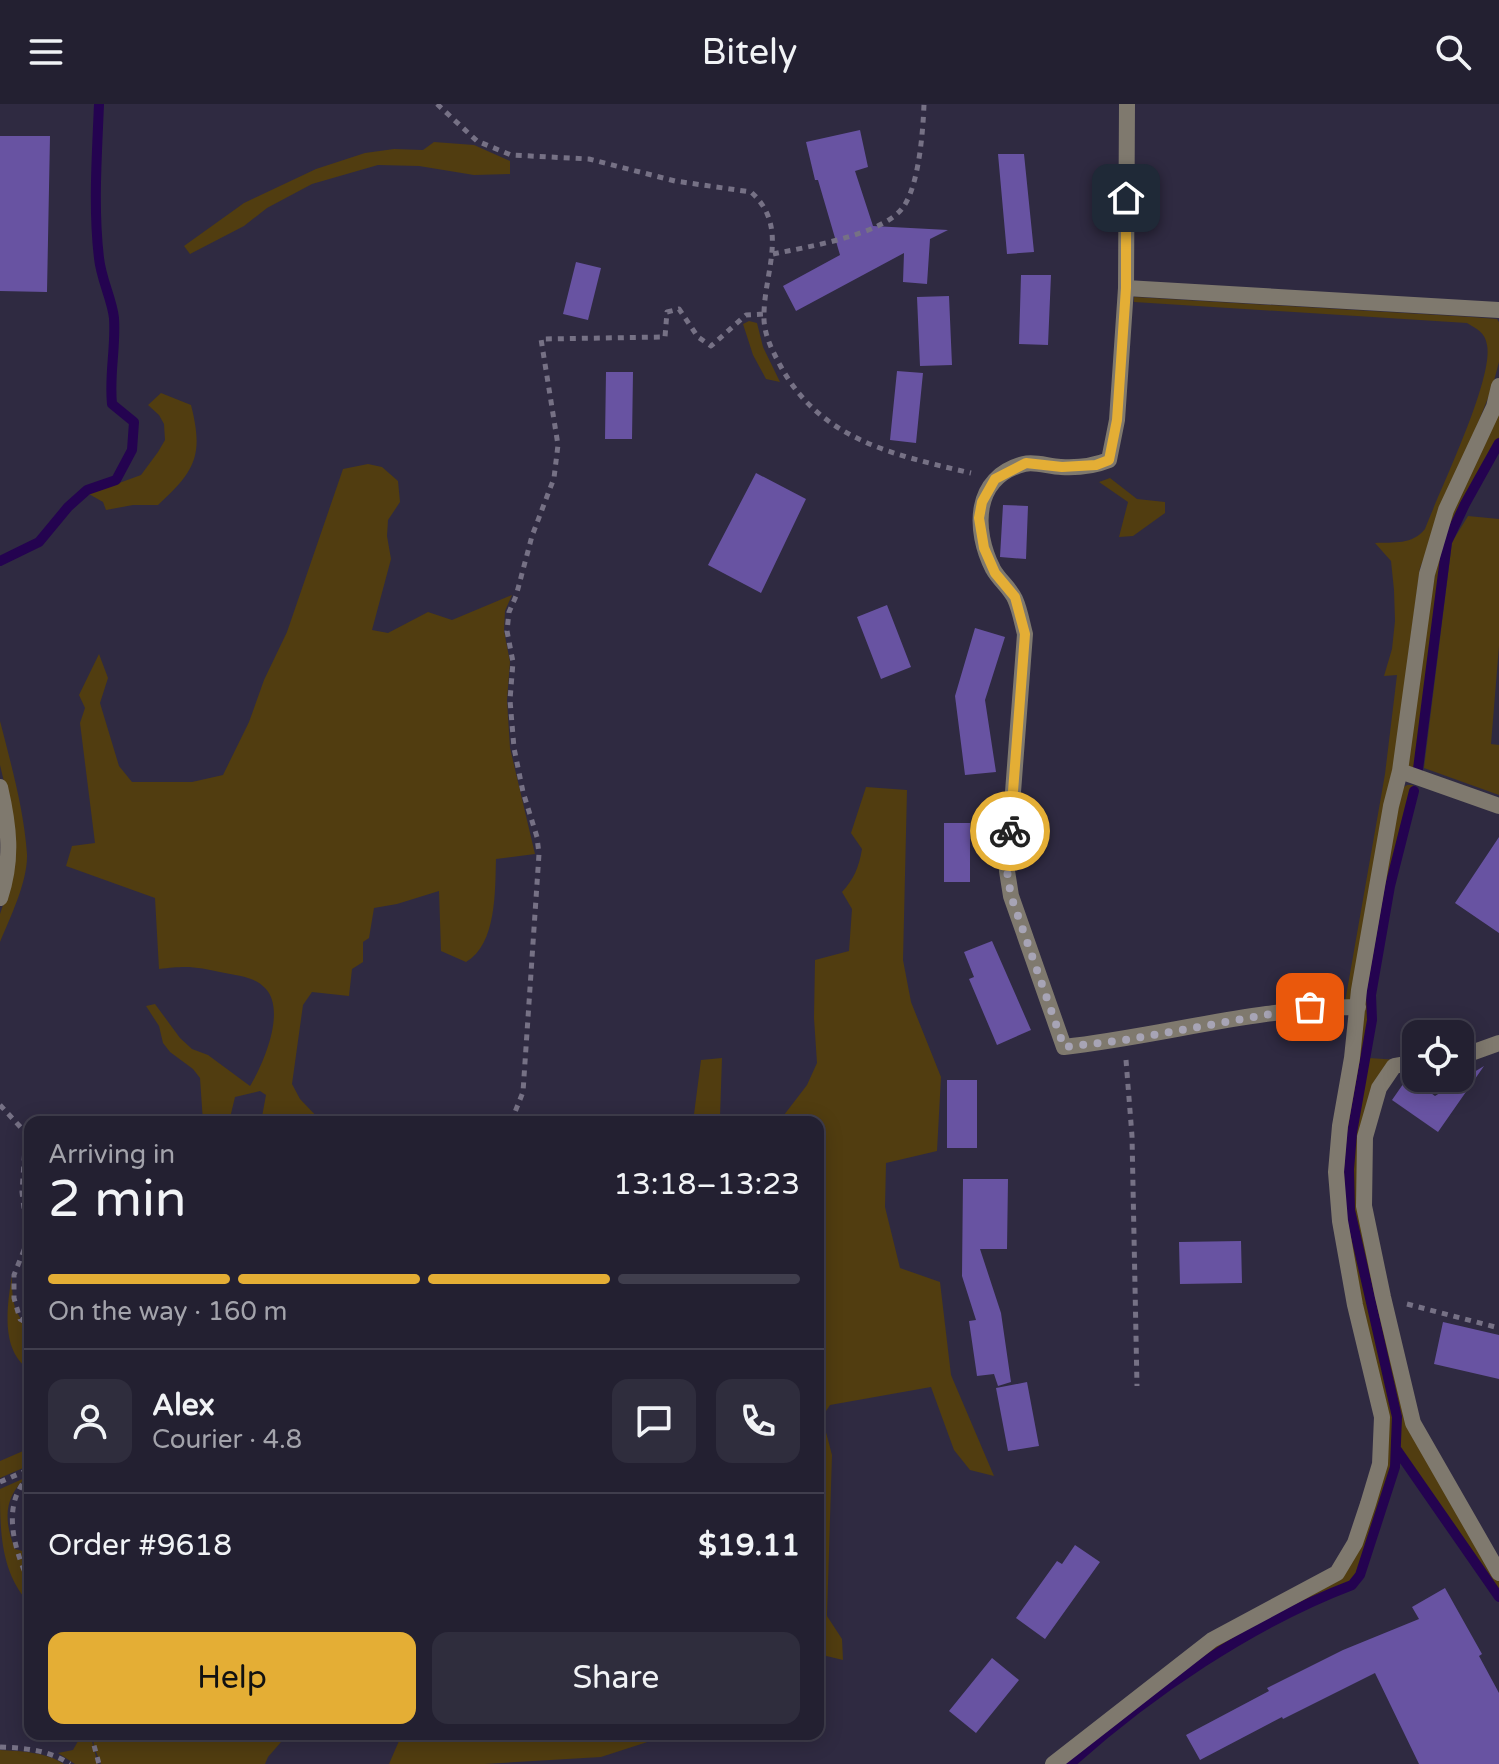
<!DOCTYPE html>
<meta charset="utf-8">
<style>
:root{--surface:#232031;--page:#2f2d3d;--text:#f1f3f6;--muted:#a3a3ab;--line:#403e4d;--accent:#e4ae35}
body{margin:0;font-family:"Varela Round",sans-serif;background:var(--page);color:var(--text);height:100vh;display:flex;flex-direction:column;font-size:30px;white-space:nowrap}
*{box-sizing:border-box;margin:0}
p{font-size:26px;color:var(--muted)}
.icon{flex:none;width:44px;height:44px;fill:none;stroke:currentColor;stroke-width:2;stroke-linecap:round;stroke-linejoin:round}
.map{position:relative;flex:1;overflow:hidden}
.panel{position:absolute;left:24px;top:1012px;width:800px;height:624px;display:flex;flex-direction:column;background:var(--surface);border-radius:16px;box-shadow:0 4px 20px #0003,0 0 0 2px var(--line)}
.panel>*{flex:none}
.controls{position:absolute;left:1402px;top:916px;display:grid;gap:16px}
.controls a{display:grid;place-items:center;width:72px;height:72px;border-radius:16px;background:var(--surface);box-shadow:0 4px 20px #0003,0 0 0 2px var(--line);font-size:40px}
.pin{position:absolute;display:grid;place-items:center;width:68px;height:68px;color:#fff;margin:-34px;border-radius:16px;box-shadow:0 4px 12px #0006}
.courier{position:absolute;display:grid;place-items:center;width:80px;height:80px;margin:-40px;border:6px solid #e4ae35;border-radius:50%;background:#fff;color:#222;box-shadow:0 2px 10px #0007}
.overview em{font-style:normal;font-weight:600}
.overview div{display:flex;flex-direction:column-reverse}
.overview{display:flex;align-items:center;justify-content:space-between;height:136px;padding:0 24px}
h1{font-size:52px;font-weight:600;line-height:60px}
.bar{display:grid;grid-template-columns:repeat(4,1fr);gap:12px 8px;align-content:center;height:96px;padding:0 24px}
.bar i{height:10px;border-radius:6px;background:var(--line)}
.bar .active{background:var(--accent)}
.bar p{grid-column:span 4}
.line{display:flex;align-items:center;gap:20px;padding:0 24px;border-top:2px solid var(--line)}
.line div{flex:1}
.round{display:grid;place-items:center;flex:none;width:84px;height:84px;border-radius:16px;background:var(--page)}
.button{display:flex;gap:16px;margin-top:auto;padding:16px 24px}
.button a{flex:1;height:92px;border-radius:16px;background:var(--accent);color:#111;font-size:32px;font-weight:600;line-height:92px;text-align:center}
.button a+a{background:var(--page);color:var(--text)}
header{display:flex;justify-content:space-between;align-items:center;height:104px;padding:0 24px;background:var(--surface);font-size:36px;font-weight:600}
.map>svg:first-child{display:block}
.green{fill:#513d10}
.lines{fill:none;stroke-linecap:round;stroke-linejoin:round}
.stream{stroke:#240350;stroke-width:10}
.building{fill:#6853a2}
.path{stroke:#767185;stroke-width:5;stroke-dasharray:6 6;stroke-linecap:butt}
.street{stroke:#7f796e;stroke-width:16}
.done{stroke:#a7a4b5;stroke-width:8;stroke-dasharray:0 14.4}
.route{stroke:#e4ae35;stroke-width:10}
</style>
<header><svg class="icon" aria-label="menu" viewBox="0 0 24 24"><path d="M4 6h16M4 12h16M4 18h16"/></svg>Bitely<svg class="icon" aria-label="search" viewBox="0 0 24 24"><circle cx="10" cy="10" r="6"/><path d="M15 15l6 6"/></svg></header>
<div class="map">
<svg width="1499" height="1660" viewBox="0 0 1499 1660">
<rect width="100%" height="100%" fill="#2f2a41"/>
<!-- green -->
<path class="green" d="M434 38 474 41 510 57V70L474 71 419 62 378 61 312 80 267 104 244 122 190 150 184 142 244 99 316 65 365 49 394 45 423 46Z
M1134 193 1471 213 1497 215 1499 218V258L1492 284 1420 464 1393 667 1352 898H1345L1385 670 1397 571 1384 572 1392 545 1395 517 1394 486 1391 457 1375 439C1394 438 1412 441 1425 425 1439 388 1494 275 1487 241 1485 228 1477 225 1467 219L1134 198Z
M749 217 757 219 763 243 780 278 766 275 753 251 743 220Z
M161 289 191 301C204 352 195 367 158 401H133L106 406 103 398 89 390 141 371 158 348 165 336 164 320 159 311 148 301Z
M1499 305V333L1494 347 1463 399 1445 438 1415 669 1406 665 1419 565 1441 436Z
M368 360 382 363 398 377 400 398 388 416 387 432 391 455 372 526 388 529 428 508 452 516 512 491 505 507 504 527 510 558 507 596 510 644 535 750 496 755C495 786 497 840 466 858L441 847 439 787 397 800 374 804 369 834 363 838V858L352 865 349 892 312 888 303 901 292 980 300 995 322 1018H261L266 991 260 987 235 993 229 1018H203L200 974 193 965 170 948 163 939 159 922 146 902 155 900 180 934 192 945 208 951 250 982C263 961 287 906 265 884 255 873 239 872 225 869 197 863 189 861 159 865L155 794 66 762 72 742 95 739 80 619 85 604 79 591 99 550 108 574 100 599 119 662 132 678H192L223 671 249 618 264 576 287 528 343 365Z
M1110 374 1137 395 1165 398V409L1133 432 1119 433 1128 398 1099 378Z
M1468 412 1499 415V542L1491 640 1499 641V691L1424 664 1452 438Z
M0 617C11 660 24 706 27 750 28 777 10 814 0 838V810L10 780 14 720 0 661Z
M1407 681H1413L1388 781 1369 891 1370 916 1349 1029 1347 1065 1348 1106 1394 1314V1362L1358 1470 1351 1480 1329 1488 1240 1532 1158 1589 1068 1660H1060L1215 1541 1340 1473 1385 1361 1345 1116 1342 1068 1346 1022 1364 903 1401 685Z
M866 683 907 686 903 856 911 898 941 973 937 1047 886 1059 885 1103 900 1164 940 1178 951 1271 994 1372 970 1366 954 1346 931 1283 830 1301 822 1313 832 1351 827 1512 842 1535 843 1556 818 1550V1018H693L701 956 722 954 720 1013 784 1011 807 981 817 959 814 914 815 856 849 847 852 805 842 788C854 775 859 763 862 745L851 729Z
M1369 954 1413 957 1393 961 1364 1033 1381 1193 1412 1320 1499 1471V1492L1399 1347V1311L1353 1106V1032Z
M12 1171C12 1192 12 1211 30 1223V1266C0 1247 7 1203 12 1171Z
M30 1344V1361L0 1374V1357Z
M27 1373C3 1393 4 1418 15 1445L30 1449V1478L22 1462 30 1482V1500C0 1469 0 1425 0 1385Z
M82 1630H90L98 1660H75L58 1649 73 1646Z
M93 1630H177L192 1635 197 1630H288L268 1653 265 1660H101L94 1643Z
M402 1630H672L601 1653 485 1660H389Z
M0 1646C21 1647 46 1648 64 1660H0Z"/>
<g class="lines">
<!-- stream -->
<path class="stream" d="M0 457 39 438 68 403 87 386 116 376 132 346 134 318 112 300C109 269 116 245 114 214 112 195 101 175 99 154 93 103 97 51 99 0
M1418 665 1447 438 1465 400 1499 339
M1397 1346 1499 1493
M1070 1660C1149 1589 1252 1519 1352 1481L1360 1471 1395 1363 1397 1313 1350 1106 1349 1065 1352 1029 1372 916 1371 891 1390 782 1414 687"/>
</g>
<!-- building -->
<path class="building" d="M860 26 868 63 855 67 873 122 948 126 930 135 927 180 903 178 904 149 796 207 783 182 840 151 818 76H815L806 38Z
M0 32H50L47 188 0 187Z
M998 50H1024L1034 148 1007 150Z
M576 158 601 164 588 216 563 210Z
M1021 171H1051L1048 241 1019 240Z
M949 192 952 261 920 262 917 193Z
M897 267 923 269 916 339 890 336Z
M606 268H633L632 335H605Z
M756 369 806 395 761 489 708 461Z
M1003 401 1028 402 1026 455 1000 453Z
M887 501 911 563 881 575 857 513Z
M975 524 1005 533 985 596 996 668 965 671 955 592Z
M944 719H970V778H944Z
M1499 733V829L1455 799Z
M992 837 1031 926 997 941 969 875 974 873 964 848Z
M1484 962 1438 1028 1392 996 1408 973 1435 992Z
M947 976H977V1044H947Z
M963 1075H1008L1007 1145H980L1001 1209 1011 1278 998 1282 994 1270 977 1272 969 1217 976 1216 962 1172Z
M1241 1137 1242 1179 1180 1180 1179 1138Z
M1443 1218 1499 1231V1275L1434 1260Z
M1027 1278 1039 1342 1008 1347 996 1284Z
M1075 1441 1100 1458 1045 1535 1016 1514 1057 1457 1062 1460Z
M1445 1484 1482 1550 1479 1552 1499 1589V1660H1419L1375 1569 1283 1615 1282 1613 1200 1656 1186 1631 1269 1587 1267 1584 1343 1546 1419 1515 1412 1503Z
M992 1554 1019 1576 976 1629 949 1607Z"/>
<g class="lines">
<!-- path -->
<path class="path" d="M437 0 477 37 511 51 589 55 675 77 751 88C789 122 765 166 764 209 763 229 771 244 780 261 820 336 894 351 971 369
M773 150C806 143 885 131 904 102 919 79 923 28 924 0
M1126 956 1132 1032 1137 1282
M0 1001 26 1029 22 1088 28 1136 14 1171V1194L20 1215 30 1221
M511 1018 523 988 539 750 537 733 523 688 514 644 510 596 513 558 507 527 509 508 516 492 532 432 554 374 558 341 541 235 665 233 667 208 679 205 698 233 711 242 746 211 764 210
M1407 1200 1499 1224
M30 1371C0 1400 14 1445 30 1480
M0 1378 30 1365
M91 1630 99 1660
M0 1643C25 1644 49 1646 70 1660"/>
<!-- street -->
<path class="street" d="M1127 0 1126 184 1117 316 1109 356C1094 362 1078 364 1061 363 1050 363 1035 357 1024 360 973 373 973 426 993 465 999 476 1010 484 1015 495 1020 506 1022 519 1025 530L1007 767 1011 792 1064 943C1162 932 1259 903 1358 903
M1126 184 1499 206
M1400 667 1499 702
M0 683C9 722 13 755 0 794
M1460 953 1499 939
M1416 958 1394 962 1379 984 1365 1033 1364 1102 1383 1193 1413 1319 1499 1469
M1053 1660 1212 1536 1337 1469 1355 1439 1368 1400 1380 1360 1382 1313 1355 1201 1340 1117 1336 1068 1340 1022 1352 954 1359 886 1391 702 1400 667 1427 470 1446 406 1494 303 1499 282"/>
</g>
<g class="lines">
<!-- done -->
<path class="done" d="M1010 727 1007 767 1011 792 1064 943 1125 936 1310 903"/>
<!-- route -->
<path class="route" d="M1010 727 1025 530 1015 493 995 469 984 444 979 414 982 398 995 375 1026 359 1062 363 1096 361 1109 356 1117 316 1126 184V94"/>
</g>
</svg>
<div class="controls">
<a><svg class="icon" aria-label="locate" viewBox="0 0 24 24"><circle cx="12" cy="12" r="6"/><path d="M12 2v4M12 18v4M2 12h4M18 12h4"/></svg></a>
</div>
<div class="pin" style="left:1310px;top:903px;background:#ea580c"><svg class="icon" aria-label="bag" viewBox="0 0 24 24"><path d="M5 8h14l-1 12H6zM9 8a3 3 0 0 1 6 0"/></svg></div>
<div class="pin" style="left:1126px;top:94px;background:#1f2937"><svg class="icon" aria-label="home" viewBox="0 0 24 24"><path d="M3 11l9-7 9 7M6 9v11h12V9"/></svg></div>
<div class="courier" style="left:1010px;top:727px"><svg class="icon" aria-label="bike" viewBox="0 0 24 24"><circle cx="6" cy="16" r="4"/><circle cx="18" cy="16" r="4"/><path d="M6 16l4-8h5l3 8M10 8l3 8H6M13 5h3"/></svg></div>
<section class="panel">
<div class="overview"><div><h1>2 min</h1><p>Arriving in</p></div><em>13:18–13:23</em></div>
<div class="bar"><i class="active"></i><i class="active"></i><i class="active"></i><i></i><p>On the way · 160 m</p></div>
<div class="line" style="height:144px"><a class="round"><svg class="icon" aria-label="person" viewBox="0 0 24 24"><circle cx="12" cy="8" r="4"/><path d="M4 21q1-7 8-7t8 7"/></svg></a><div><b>Alex</b><p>Courier · 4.8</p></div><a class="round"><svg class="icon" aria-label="chat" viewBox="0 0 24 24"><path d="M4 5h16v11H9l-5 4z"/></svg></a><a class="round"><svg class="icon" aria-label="phone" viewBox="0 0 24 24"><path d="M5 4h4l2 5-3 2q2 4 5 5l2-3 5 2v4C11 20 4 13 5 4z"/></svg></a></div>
<div class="line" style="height:104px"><div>Order #9618</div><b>$19.11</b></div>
<div class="button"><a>Help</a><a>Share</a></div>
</section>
</div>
